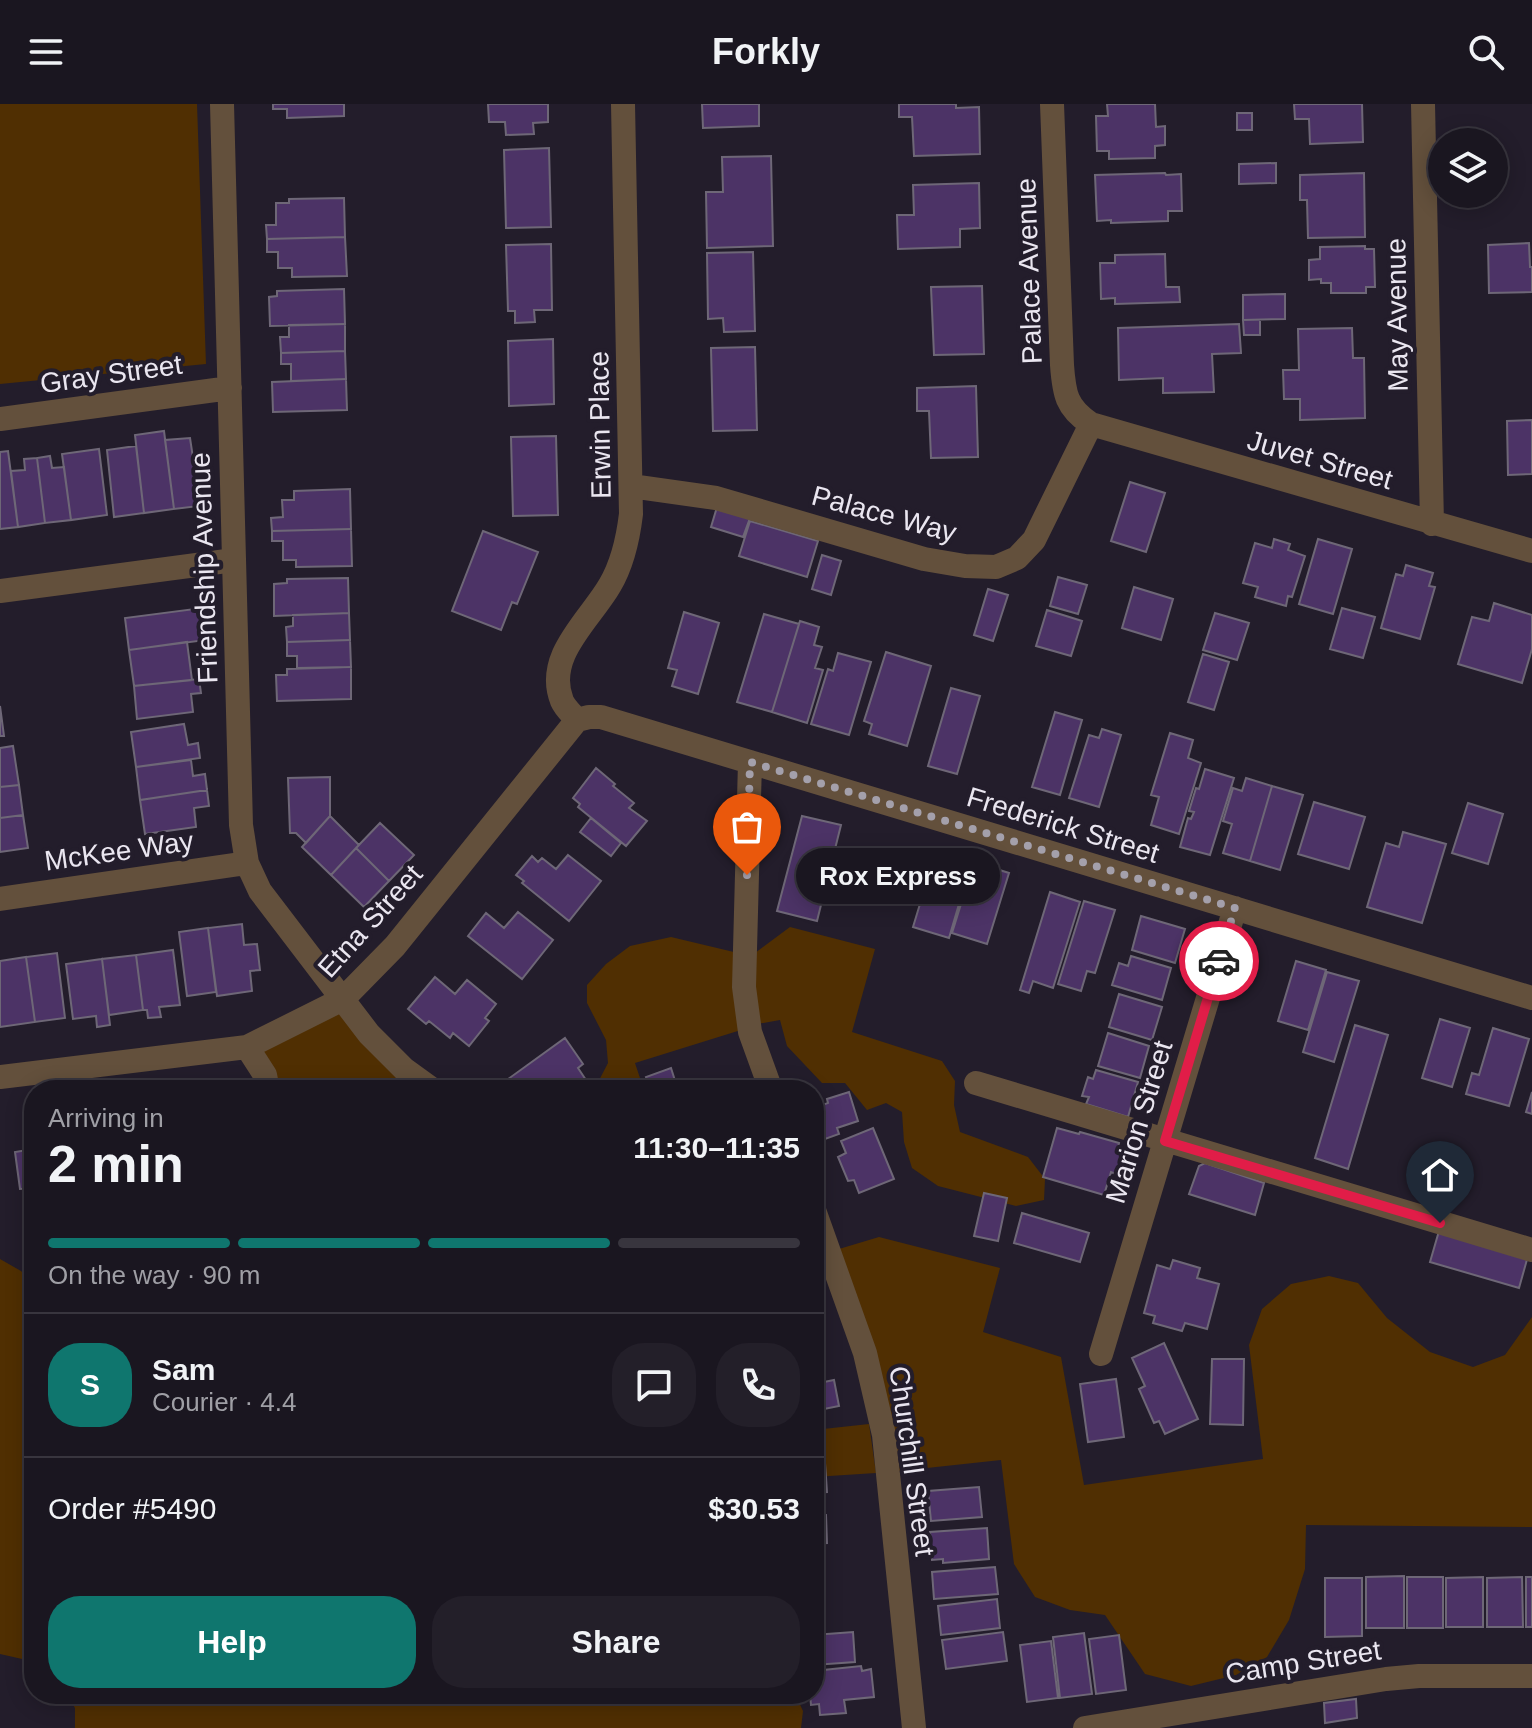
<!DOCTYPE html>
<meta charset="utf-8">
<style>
:root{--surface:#1a1620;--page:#231f29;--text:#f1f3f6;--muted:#9f9fa5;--line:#38353e;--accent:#0f766e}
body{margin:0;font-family:Arial,sans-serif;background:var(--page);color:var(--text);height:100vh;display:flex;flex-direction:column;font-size:30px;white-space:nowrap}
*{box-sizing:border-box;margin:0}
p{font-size:26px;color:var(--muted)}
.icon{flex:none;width:44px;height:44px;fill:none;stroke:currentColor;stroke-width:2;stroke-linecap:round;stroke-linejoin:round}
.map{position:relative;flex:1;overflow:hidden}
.details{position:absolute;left:24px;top:976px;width:800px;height:624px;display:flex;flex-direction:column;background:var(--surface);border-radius:32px;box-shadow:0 4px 20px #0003,0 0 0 2px var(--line)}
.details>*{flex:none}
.fabs{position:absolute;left:1428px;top:24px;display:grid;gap:16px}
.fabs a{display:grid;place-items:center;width:80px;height:80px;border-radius:50%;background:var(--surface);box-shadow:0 4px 20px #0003,0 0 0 2px var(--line);font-size:40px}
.pin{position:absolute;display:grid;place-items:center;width:68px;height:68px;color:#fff;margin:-82px -34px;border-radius:50% 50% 50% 0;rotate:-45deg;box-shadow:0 0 8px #0007}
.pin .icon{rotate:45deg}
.courier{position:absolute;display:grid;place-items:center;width:80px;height:80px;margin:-40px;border:6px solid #e11d48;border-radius:50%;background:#fff;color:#222;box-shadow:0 2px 10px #0007}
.bubble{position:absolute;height:56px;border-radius:28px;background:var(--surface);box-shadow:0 4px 20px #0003,0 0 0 2px var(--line);font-size:26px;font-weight:800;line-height:56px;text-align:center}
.headline em{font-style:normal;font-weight:800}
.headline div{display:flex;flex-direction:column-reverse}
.headline{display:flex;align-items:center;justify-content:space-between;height:136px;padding:0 24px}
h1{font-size:52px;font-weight:800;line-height:60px}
.bar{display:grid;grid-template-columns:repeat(4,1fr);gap:12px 8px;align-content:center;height:96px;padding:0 24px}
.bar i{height:10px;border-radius:6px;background:var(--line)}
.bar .on{background:var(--accent)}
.bar p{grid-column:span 4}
.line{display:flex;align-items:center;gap:20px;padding:0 24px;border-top:2px solid var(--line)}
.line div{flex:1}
.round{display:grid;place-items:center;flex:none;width:84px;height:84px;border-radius:32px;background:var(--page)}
.primary-button{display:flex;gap:16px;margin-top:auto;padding:16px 24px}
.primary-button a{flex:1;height:92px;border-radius:32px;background:var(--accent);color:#fff;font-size:32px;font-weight:800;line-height:92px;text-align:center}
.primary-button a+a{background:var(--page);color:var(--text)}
header{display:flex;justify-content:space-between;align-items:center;height:104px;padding:0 24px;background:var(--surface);font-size:36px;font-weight:800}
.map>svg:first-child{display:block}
.green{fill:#502f02}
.building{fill:#4c3366;stroke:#6e6777;stroke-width:2}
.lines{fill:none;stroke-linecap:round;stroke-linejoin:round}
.minor{stroke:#63503c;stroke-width:24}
.done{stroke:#a4a0ab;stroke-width:8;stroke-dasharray:0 14.4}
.route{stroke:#e11d48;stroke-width:10}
.labels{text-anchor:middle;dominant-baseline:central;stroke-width:8;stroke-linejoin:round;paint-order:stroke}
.street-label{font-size:28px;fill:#eae6f0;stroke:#231d2b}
</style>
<header><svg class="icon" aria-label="menu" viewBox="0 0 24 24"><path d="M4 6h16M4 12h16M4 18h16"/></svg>Forkly<svg class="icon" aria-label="search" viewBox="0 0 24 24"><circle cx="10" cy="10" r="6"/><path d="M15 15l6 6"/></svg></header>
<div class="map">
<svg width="1532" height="1624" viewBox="0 0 1532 1624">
<rect width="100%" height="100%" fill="#231d2b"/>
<!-- green -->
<path class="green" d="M0 0H197L206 260 0 280Z
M790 823 875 845 852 928 942 957 955 977 954 1001 960 1028 1028 1053 1045 1075 1044 1096 1016 1102 938 1082 912 1064 904 1038 902 1008 886 999 867 1006 845 979H822L787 942 780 916 752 921 751 852Z
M671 833 738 849 741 926 635 959 644 986H594L608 959 606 936 587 899V881L606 860 630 842Z
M343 895 433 986H268L247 943Z
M879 1133 1000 1164 983 1228 1061 1253 1084 1381 1263 1355 1249 1241 1262 1205 1291 1180 1329 1172 1358 1179 1387 1214 1430 1248 1473 1263 1505 1251 1532 1213V1423L1306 1421 1305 1465 1289 1516 1267 1553 1236 1571 1191 1582 1145 1570 1105 1511 1070 1506 1035 1493 1014 1460 1001 1356 890 1368 829 1148Z
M0 1155 21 1167 34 1180V1559L31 1557 0 1550Z
M869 1320 876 1369 814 1373V1326Z
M66 1590H795L803 1607 801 1624H75V1604Z"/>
<!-- building -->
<path class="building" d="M273 0H344V12L287 14V5H273Z
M488 0H548V18L533 19 534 30 506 31 505 18H489Z
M702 0H759V22L703 24Z
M899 0H956V4L979 3 980 50 914 52 912 13H899Z
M1107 0H1155L1156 23 1165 22V41L1155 42V54L1109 55V47H1097L1096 12H1108Z
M1294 0H1362L1363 38 1310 40 1309 15H1295Z
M1237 9H1252V26H1237Z
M549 44 551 123 506 124 504 46Z
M771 52 773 142 707 144 706 88H723L722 53Z
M1276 59V79L1239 80V60Z
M1165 69 1166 71 1181 70 1182 107H1168V117L1111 119V116L1097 117 1095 71Z
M1364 69 1365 133 1308 134 1307 96H1300V71Z
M979 79 980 124 960 125V143L898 145 897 111H914L913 81Z
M344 94 345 133 267 135 266 121H276V99H289V95Z
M345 133 347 172 292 173V164H278V148H267V135Z
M1529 139 1530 163H1532V188L1489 189 1488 141Z
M551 140 552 206H534L535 218 515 219V207H508L506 141Z
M1365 142V145H1374L1375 183H1366V189H1331V179H1321V175L1309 176V156L1320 155V143Z
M753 148 755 227 724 228 723 214 708 215 707 149Z
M1165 150 1166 183H1179L1180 198 1115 200V194L1101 195 1100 159H1115V151Z
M982 182 984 250 934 251 931 183Z
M344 185 345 220 270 222 269 193 277 192V187Z
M1285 190V215L1243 216V191Z
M1243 216H1260V231H1244Z
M345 220V247L281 249 280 233H289V221Z
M1239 220 1241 249 1212 250 1214 288 1163 289V274L1119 276 1118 224Z
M1352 224 1353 254H1364L1365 314 1300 316V295H1284L1283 266H1299L1298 225Z
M553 235 554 300 509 302 508 237Z
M755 243 757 326 713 327 711 244Z
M345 247 346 275 291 277V260H281V249Z
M346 275 347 306 273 308 272 278Z
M976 282 978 353 931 354 929 307H917V284Z
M1532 316V370L1508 371 1507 317Z
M164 327 174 405 144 409 135 331Z
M556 332 558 411 513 412 511 333Z
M190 334 193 354 204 353 208 382 197 384 199 402 174 405 165 336Z
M136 342 144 409 114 413 107 346Z
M99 345 107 411 71 416 62 350Z
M8 347 18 423 0 425V348Z
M50 352 52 364 64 363 71 416 45 419 37 354Z
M37 354 45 419 18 423 11 367 25 366 24 355Z
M1130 378 1165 389 1146 448 1111 437Z
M350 385 351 425 272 427 271 414 283 413 282 396H294V387Z
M717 403 750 414 743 433 711 423Z
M750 417 818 437 807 473 739 452Z
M351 425 352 462 296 463V456H283V437H272V427Z
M483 427 538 448 517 500 512 498 501 526 452 507Z
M1274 435 1290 440 1288 446 1305 452 1292 493 1288 492 1286 502 1255 493 1258 483 1243 479 1255 439 1272 444Z
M1318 435 1352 445 1333 510 1299 500Z
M822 451 841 457 831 491 812 485Z
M1406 461 1433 469 1429 482 1435 483 1420 535 1381 524 1396 470 1403 472Z
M1058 473 1087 481 1078 510 1050 502Z
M348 474 349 509 274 512V480L287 479V475Z
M1134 483 1173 495 1161 536 1122 524Z
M988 485 1008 491 993 537 974 531Z
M1494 499 1532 511V545L1522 579 1458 560 1472 513 1489 517Z
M202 504 206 536 129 546 125 514Z
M1342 504 1375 513 1363 554 1330 545Z
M1047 506 1082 517 1071 552 1036 542Z
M684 508 719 519 698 590 672 582 677 566 668 564Z
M349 509 350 536 287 538 286 523 293 522V511Z
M1215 509 1249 519 1237 556 1203 546Z
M764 510 799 520 772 608 737 598Z
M800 517 819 523 814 541 822 543 815 564 823 566 807 619 772 608Z
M350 536 351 563 297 564V552H287V538Z
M187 538 192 576 134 582 129 546Z
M886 548 931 562 907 642 869 630 872 620 864 617Z
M838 549 871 558 849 631 811 620 828 565 833 567Z
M1203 550 1229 558 1214 606 1188 598Z
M351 563V595L277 597 276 571H287V565Z
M199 575 201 589 191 590 193 608 137 615 134 582Z
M951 584 980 592 957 670 928 662Z
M0 602 4 632H0Z
M1055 608 1082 616 1060 691 1032 683Z
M184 620 188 641 198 639 200 654 136 663 131 628Z
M1102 625 1121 631 1099 703 1069 694 1089 631 1099 634Z
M1170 629 1193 636 1188 654 1201 659 1179 730 1151 721 1159 693 1151 691Z
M13 642 19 681 0 683V644Z
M191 656 193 672 205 670 207 686 140 696 136 663Z
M596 664 615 680 613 682 634 699 629 704 647 717 626 742 578 703 580 700 573 694Z
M1205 665 1234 674 1210 751 1180 743 1188 714 1191 715 1194 708 1189 707 1196 684 1199 685Z
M330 673V712L306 739 296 729H290L288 674Z
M1246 674 1272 682 1250 757 1223 749 1232 720 1223 717 1233 684 1242 687Z
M19 681 23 711 0 714V683Z
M1272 682 1303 691 1280 766 1250 757Z
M207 686 209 702 194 704 196 723 145 730 140 696Z
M1314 698 1365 713 1349 765 1298 750Z
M1468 699 1503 710 1488 760 1452 749Z
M23 711 28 744 0 748V714Z
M330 712 359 741 331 771 302 743Z
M802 712 841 721 817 817 777 807Z
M591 714 621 739 611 752 580 728Z
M380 719 414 751 389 777 356 744Z
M1403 728 1446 740 1422 819 1367 803 1386 739 1399 743Z
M356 744 389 777 364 803 331 771Z
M568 751 601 777 569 817 522 779 524 777 516 771 532 752 538 758 542 754 556 765Z
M933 757 966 768 961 783H964L949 834 913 823Z
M974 758 1009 769 987 840 952 829Z
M1050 788 1080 798 1053 884 1033 877 1029 889 1020 886Z
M1084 797 1115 806 1095 869 1087 867 1081 887 1058 880Z
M518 808 553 836 522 875 468 832 486 809 504 824Z
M1141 812 1185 825 1175 859 1132 846Z
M242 820 244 841 257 840 260 866 250 867 252 887 217 892 208 824Z
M208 824 216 888 187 892 179 828Z
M173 846 180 901 159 903 161 913 148 914 147 906H143L136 851Z
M57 849 65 914 35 918 26 853Z
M136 851 143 906 109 911 102 855Z
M1131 852 1171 864 1162 896 1112 881 1119 859 1128 862Z
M26 853 35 918 0 923V857Z
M102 855 110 921 97 923 96 912 73 915 66 860Z
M1296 857 1326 866 1308 926 1278 917Z
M1327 868 1359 877 1334 958 1303 948Z
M435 873 455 890 467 876 496 900 485 914 489 917 469 942 453 929 450 934 429 917 426 920 408 905Z
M1119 890 1162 903 1152 936 1109 923Z
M1440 915 1470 924 1452 983 1422 974Z
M1355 921 1388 931 1348 1065 1315 1054Z
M1493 924 1529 935 1509 1002 1466 990 1472 969 1479 971Z
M1108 929 1149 942 1140 974 1098 962Z
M565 934 583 960 578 964 588 979 579 986H509L504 978Z
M671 964 678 986H651L646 973Z
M1096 966 1138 978 1128 1013 1086 1000 1089 993 1082 992 1088 973 1093 975Z
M732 977 735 986H707Z
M849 988 858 1017 837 1024 839 1030 825 1035 815 1004 828 999 827 995Z
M1532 988V1010L1526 1008Z
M873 1024 894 1075 859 1089 854 1076 848 1077 838 1053 846 1049 841 1037Z
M1057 1024 1079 1030 1080 1028 1119 1039 1118 1044 1124 1046 1116 1070 1111 1068 1104 1091 1043 1073Z
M34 1045V1084L20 1085 15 1048Z
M1205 1059 1264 1079 1255 1111 1189 1090 1199 1062Z
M984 1089 1007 1094 998 1137 974 1132Z
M1022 1109 1089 1129 1080 1158 1014 1139Z
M1439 1127 1528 1152 1519 1184 1430 1158Z
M1173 1156 1200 1164 1197 1174 1219 1180 1207 1225 1185 1219 1182 1227 1153 1219 1155 1212 1144 1209 1157 1161 1170 1165Z
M1164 1239 1198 1315 1165 1330 1159 1317 1154 1319 1139 1285 1145 1282 1132 1254Z
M1212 1255H1244L1243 1321 1210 1320Z
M1116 1275 1124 1333 1088 1338 1080 1280Z
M834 1276 839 1302 814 1307V1280Z
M825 1359 827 1388 814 1389V1360Z
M979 1383 982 1413 931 1417 928 1387Z
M826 1411 827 1439 814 1440V1412Z
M987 1424 989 1455 943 1459V1455L932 1456 930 1428Z
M995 1463 998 1490 934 1495 932 1468Z
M1404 1472V1524H1366V1473Z
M1407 1473H1443V1524H1407Z
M1483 1473V1523H1446V1474Z
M1522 1473 1523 1523H1487V1474Z
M1526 1473H1532V1523H1526Z
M1325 1474H1362V1532L1325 1533Z
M997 1495 1000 1524 941 1531 938 1502Z
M853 1528 855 1558 814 1561V1531Z
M1003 1528 1007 1557 946 1565 942 1536Z
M1084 1529 1092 1590 1060 1594 1053 1533Z
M1119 1531 1126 1586 1096 1590 1089 1535Z
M1051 1537 1058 1594 1027 1598 1020 1541Z
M861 1562 862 1567 871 1565 874 1593 844 1596 846 1609 820 1611 819 1600 811 1601 810 1590H814V1567Z
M1356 1595 1357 1614 1325 1619 1324 1599Z"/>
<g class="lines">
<!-- minor -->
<path class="minor" d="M222 0 241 721 247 759 260 787 369 930 404 965 433 986
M1052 0 1062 261C1064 289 1066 304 1091 320L1532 447
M1423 0 1432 420
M0 315 230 284
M631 382 716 394 924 455 965 462 996 463 1017 454 1034 436 1091 320
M0 487 234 456
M577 616 589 613H601L1532 894
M577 616C572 610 565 604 562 597 544 552 590 516 610 481 623 459 628 435 631 410L623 0
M750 658 744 883 750 928 771 986
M0 795 247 759
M247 943 265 971 268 986
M0 973 247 943 343 895 395 842 577 616
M976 979 1532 1146
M814 1106 865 1249 884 1331 914 1624
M1101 1250 1235 804
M1085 1624 1386 1575 1419 1572H1532"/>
</g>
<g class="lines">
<!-- done -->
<path class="done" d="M747 771 750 658 1235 804 1219 857"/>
<!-- route -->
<path class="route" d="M1219 857 1165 1037 1440 1119"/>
</g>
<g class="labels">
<!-- street labels -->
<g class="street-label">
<text transform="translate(1029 167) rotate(-92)">Palace Avenue</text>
<text transform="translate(1397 211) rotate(-91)">May Avenue</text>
<text transform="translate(111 270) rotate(-8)">Gray Street</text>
<text transform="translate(600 321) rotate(-91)">Erwin Place</text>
<text transform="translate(1320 356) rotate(16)">Juvet Street</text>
<text transform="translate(884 410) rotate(15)">Palace Way</text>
<text transform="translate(204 464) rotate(-92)">Friendship Avenue</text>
<text transform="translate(1063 721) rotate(17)">Frederick Street</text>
<text transform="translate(119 747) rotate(-8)">McKee Way</text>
<text transform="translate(370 817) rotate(-48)">Etna Street</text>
<text transform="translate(1139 1018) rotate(-73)">Marion Street</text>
<text transform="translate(912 1357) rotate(82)">Churchill Street</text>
<text transform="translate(1303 1558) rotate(-9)">Camp Street</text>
</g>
</g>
</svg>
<div class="fabs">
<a><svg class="icon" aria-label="layers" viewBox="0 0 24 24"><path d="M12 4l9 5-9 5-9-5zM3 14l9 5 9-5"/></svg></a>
</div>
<div class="pin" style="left:747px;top:771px;background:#ea580c"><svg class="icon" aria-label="bag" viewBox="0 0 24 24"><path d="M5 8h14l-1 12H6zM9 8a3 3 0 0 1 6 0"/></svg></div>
<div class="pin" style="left:1440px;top:1119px;background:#1f2937"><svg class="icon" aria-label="home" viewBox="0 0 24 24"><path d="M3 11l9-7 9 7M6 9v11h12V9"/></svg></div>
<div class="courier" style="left:1219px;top:857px"><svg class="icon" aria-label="car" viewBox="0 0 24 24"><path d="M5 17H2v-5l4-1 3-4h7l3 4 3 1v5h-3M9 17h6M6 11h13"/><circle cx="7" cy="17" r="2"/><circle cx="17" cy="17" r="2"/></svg></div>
<div class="bubble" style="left:796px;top:744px;width:204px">Rox Express</div>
<section class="details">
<div class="headline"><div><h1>2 min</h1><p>Arriving in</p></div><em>11:30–11:35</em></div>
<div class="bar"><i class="on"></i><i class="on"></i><i class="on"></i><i></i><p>On the way · 90 m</p></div>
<div class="line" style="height:144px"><b class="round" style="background:var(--accent);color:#fff">S</b><div><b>Sam</b><p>Courier · 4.4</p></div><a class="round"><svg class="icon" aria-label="chat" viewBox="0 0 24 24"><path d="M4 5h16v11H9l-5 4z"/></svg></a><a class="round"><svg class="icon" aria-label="phone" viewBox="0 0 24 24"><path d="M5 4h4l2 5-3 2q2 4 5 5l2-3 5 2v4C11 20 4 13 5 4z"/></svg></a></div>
<div class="line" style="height:104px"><div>Order #5490</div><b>$30.53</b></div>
<div class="primary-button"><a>Help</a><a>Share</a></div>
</section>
</div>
